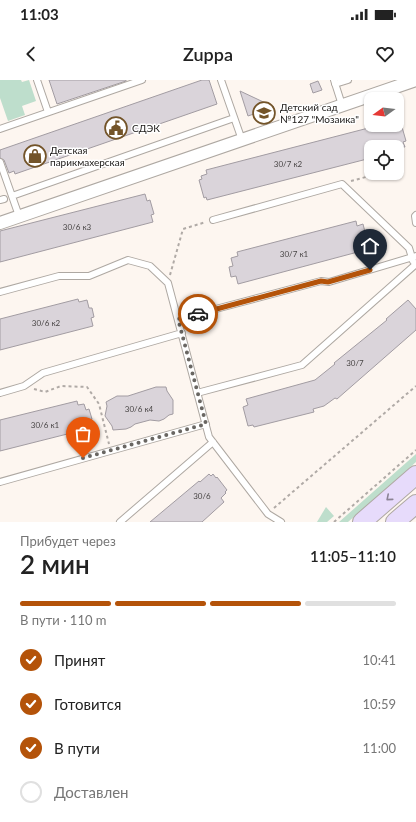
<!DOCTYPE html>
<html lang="ru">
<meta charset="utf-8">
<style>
:root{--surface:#fff;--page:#f2f2f2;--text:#222;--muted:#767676;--line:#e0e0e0;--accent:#b45309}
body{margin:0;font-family:Lato,sans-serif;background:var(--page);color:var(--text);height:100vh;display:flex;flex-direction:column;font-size:15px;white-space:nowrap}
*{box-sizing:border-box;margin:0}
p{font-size:13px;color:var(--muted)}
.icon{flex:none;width:22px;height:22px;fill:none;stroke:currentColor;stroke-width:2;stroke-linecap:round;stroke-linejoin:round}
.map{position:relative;height:442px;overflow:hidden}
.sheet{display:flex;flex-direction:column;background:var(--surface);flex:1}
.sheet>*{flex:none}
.needle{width:26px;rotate:255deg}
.controls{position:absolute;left:364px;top:12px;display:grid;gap:8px}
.controls a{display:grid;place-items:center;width:40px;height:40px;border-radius:8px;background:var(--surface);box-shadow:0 1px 3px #0004;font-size:20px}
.pin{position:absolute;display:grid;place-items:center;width:34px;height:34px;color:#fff;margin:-41px -17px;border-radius:50% 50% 50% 0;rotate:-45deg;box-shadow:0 0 4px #0007}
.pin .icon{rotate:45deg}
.courier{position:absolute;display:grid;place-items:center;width:40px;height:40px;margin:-20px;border:3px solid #b45309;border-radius:50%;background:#fff;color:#222;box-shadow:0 1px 5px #0007}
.overview em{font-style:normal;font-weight:600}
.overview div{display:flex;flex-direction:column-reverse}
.overview{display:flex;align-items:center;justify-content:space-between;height:68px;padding:0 20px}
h1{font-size:26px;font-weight:600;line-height:30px}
.bar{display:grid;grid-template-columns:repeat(4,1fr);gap:6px 4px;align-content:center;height:48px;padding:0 20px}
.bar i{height:5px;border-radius:3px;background:var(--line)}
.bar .active{background:var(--accent)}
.bar p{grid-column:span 4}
ol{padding:0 20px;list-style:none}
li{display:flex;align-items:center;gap:12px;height:44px}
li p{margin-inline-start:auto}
li .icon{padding:4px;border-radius:50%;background:var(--accent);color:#fff;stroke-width:4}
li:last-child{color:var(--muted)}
li i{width:22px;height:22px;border:2px solid var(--line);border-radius:50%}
.status{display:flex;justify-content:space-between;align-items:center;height:28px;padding:0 20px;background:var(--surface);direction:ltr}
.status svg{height:11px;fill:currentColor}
header{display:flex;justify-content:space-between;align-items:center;height:52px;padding:0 20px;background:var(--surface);font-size:18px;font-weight:600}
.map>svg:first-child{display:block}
.green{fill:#bedecc}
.building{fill:#dad4da;stroke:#a29ca2}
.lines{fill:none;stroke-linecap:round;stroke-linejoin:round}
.service-casing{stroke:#aea8a2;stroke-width:8}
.minor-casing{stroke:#aea8a2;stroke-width:14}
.secondary-casing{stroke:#aea8a2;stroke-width:20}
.path{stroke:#b0aaa6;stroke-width:2;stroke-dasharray:3 3;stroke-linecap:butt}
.service{stroke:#fff;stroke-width:6}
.minor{stroke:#fff;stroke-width:12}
.secondary{stroke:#e7dbfb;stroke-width:18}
.oneway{stroke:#8b8394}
.done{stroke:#696662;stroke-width:4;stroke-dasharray:0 7.2}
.route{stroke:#b45309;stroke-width:5}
.labels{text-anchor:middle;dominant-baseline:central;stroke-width:3;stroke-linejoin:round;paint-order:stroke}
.number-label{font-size:8px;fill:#4a4747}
.poi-label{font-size:10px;fill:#1a1816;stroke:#fff;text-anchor:start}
</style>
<div class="status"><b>11:03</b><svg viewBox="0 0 49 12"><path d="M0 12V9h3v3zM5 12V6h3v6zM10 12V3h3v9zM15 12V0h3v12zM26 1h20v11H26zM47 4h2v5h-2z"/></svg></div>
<header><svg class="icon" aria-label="back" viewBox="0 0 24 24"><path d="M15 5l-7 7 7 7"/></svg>Zuppa<svg class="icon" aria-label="heart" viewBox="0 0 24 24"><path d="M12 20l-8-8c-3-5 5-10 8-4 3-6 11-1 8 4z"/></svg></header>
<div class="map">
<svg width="416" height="442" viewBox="0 0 416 442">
<rect width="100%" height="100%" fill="#fdf6f0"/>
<!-- green -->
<path class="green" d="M0 0H21L22 2 29 0 36 21 22 26 25 35 8 41 0 18Z
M416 374V382L348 442H339Z
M326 427 334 436 327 442H317Z"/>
<!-- building -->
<path class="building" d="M49 0H126V1L57 24Z
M202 0H209L217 24 15 94 14 91 9 93 4 80 0 78V70Z
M318 1 322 10 313 13 310 4Z
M240 11 274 27 248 36Z
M380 45H399V48L402 47 406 61 403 62 405 67H371V78L207 120 206 117 204 118 199 100 202 99 201 96 207 94 206 90Z
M145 114 147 121 150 120 154 134 151 135 153 142 0 182V151Z
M356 141 357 146 363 144 365 152 368 151 370 161H367L369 169 238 204 236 196 231 197 229 187 233 186 231 178 238 176 237 172Z
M78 219 79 222 87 220 89 228H92L94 237 91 238 93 246 0 270V239Z
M408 220 416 229V250L337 319 335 318 324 326 313 329 314 332 254 347 253 345 248 346 243 327 248 325 246 319 315 300 335 284 334 283 387 240 386 239Z
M156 307H166L167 311 173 320V334L169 335 164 339 159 341 150 340 135 344 131 347 126 349 113 350 112 346 105 336 107 326 106 322 117 316H128Z
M77 321 78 325 84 324 86 330 89 329 92 339 89 340 91 348 0 371V340Z
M209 394 211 396 213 394 216 398 217 397 227 410 225 412 226 413 221 418 224 422 202 442H150L199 401 200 402Z"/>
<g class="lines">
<!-- service casing -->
<g class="service-casing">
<path id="service" d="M37 0 48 32
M221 0 242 60
M334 0 342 25
M335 4 348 0
M0 49 142 0
M0 82 19 136
M12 116 234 38
M0 120 4 119
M416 135 415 136 416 143
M213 140 342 104 409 168 413 181
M0 212 59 196H89L128 180 150 186 168 203 209 357 268 434 281 442
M178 239 321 201 329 202 416 176
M0 313 24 306 43 293 182 253
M197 313 302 285 415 185
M0 402 206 344
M120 442 213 362"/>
</g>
<!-- minor casing -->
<g class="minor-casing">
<path id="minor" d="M0 143 416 0"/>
</g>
<!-- secondary casing -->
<g class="secondary-casing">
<path id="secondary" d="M362 442 416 395
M395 442 416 424"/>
</g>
<!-- path -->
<path class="path" d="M351 101 381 93
M170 195 183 149 206 142
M34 309 45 312 61 306 87 307 99 324 109 364
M274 428 416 306
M334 442 416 370"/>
<!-- service -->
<use href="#service" class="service"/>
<!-- minor -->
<use href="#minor" class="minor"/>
<!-- secondary -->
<use href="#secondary" class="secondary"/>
</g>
<!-- one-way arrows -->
<defs><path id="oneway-chevron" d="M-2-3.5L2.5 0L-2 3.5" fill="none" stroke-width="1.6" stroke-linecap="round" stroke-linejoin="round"/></defs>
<use class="oneway" href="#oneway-chevron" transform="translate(389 418) rotate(139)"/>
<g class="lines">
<!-- done -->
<path class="done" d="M83 378 206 344 178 239 198 234"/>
<!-- route -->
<path class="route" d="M198 234 321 201 328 202 370 190"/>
</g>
<!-- icons -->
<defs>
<g id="school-ring" transform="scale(1.15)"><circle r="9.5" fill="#fff" stroke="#735429" stroke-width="1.5"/><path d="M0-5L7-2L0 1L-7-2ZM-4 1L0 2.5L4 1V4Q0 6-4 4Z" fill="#735429"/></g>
<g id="civic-ring" transform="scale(1.15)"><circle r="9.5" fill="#fff" stroke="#735429" stroke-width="1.5"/><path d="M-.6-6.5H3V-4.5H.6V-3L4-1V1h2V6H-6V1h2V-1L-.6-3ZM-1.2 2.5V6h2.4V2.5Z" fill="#735429"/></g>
<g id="shop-ring" transform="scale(1.15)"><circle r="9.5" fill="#fff" stroke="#735429" stroke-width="1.5"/><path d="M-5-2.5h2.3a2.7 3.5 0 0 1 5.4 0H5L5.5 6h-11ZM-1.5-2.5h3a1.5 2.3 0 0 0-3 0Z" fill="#735429"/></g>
</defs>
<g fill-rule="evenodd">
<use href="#school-ring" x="264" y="33"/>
<use href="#civic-ring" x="116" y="48"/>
<use href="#shop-ring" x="35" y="76"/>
</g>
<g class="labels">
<!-- number labels -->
<g class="number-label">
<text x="288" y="84">30/7 к2</text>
<text x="77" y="147">30/6 к3</text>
<text x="294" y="174">30/7 к1</text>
<text x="46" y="243">30/6 к2</text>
<text x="355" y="283">30/7</text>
<text x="139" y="329">30/6 к4</text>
<text x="45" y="345">30/6 к1</text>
<text x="202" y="416">30/6</text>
</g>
<!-- poi labels -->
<g class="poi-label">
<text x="280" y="27">Детский сад<tspan x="280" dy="12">№127 "Мозаика"</tspan></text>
<text x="132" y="48">СДЭК</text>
<text x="50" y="70">Детская<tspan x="50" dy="12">парикмахерская</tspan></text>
</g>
</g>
</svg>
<div class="controls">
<a><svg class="needle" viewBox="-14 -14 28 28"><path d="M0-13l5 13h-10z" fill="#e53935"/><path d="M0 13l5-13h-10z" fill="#767676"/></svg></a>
<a><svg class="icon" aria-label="locate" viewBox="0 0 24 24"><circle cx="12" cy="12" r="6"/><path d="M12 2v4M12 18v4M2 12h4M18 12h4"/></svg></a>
</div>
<div class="pin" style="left:83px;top:378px;background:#ea580c"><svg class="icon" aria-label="bag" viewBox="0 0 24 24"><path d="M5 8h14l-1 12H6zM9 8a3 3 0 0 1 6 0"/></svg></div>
<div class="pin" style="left:370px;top:190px;background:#1f2937"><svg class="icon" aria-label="home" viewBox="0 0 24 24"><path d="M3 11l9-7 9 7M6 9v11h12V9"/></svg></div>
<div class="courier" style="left:198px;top:234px"><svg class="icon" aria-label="car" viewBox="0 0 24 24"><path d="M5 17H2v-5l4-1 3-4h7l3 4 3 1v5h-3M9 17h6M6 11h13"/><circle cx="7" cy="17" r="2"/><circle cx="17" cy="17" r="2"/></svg></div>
</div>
<section class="sheet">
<div class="overview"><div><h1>2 мин</h1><p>Прибудет через</p></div><em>11:05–11:10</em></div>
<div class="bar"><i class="active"></i><i class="active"></i><i class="active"></i><i></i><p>В пути · 110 m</p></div>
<ol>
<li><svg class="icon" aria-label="check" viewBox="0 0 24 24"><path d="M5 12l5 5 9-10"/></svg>Принят<p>10:41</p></li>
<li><svg class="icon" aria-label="check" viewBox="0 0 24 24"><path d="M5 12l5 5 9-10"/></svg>Готовится<p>10:59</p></li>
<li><svg class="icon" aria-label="check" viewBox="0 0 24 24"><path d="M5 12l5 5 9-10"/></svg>В пути<p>11:00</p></li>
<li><i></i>Доставлен</li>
</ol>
</section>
